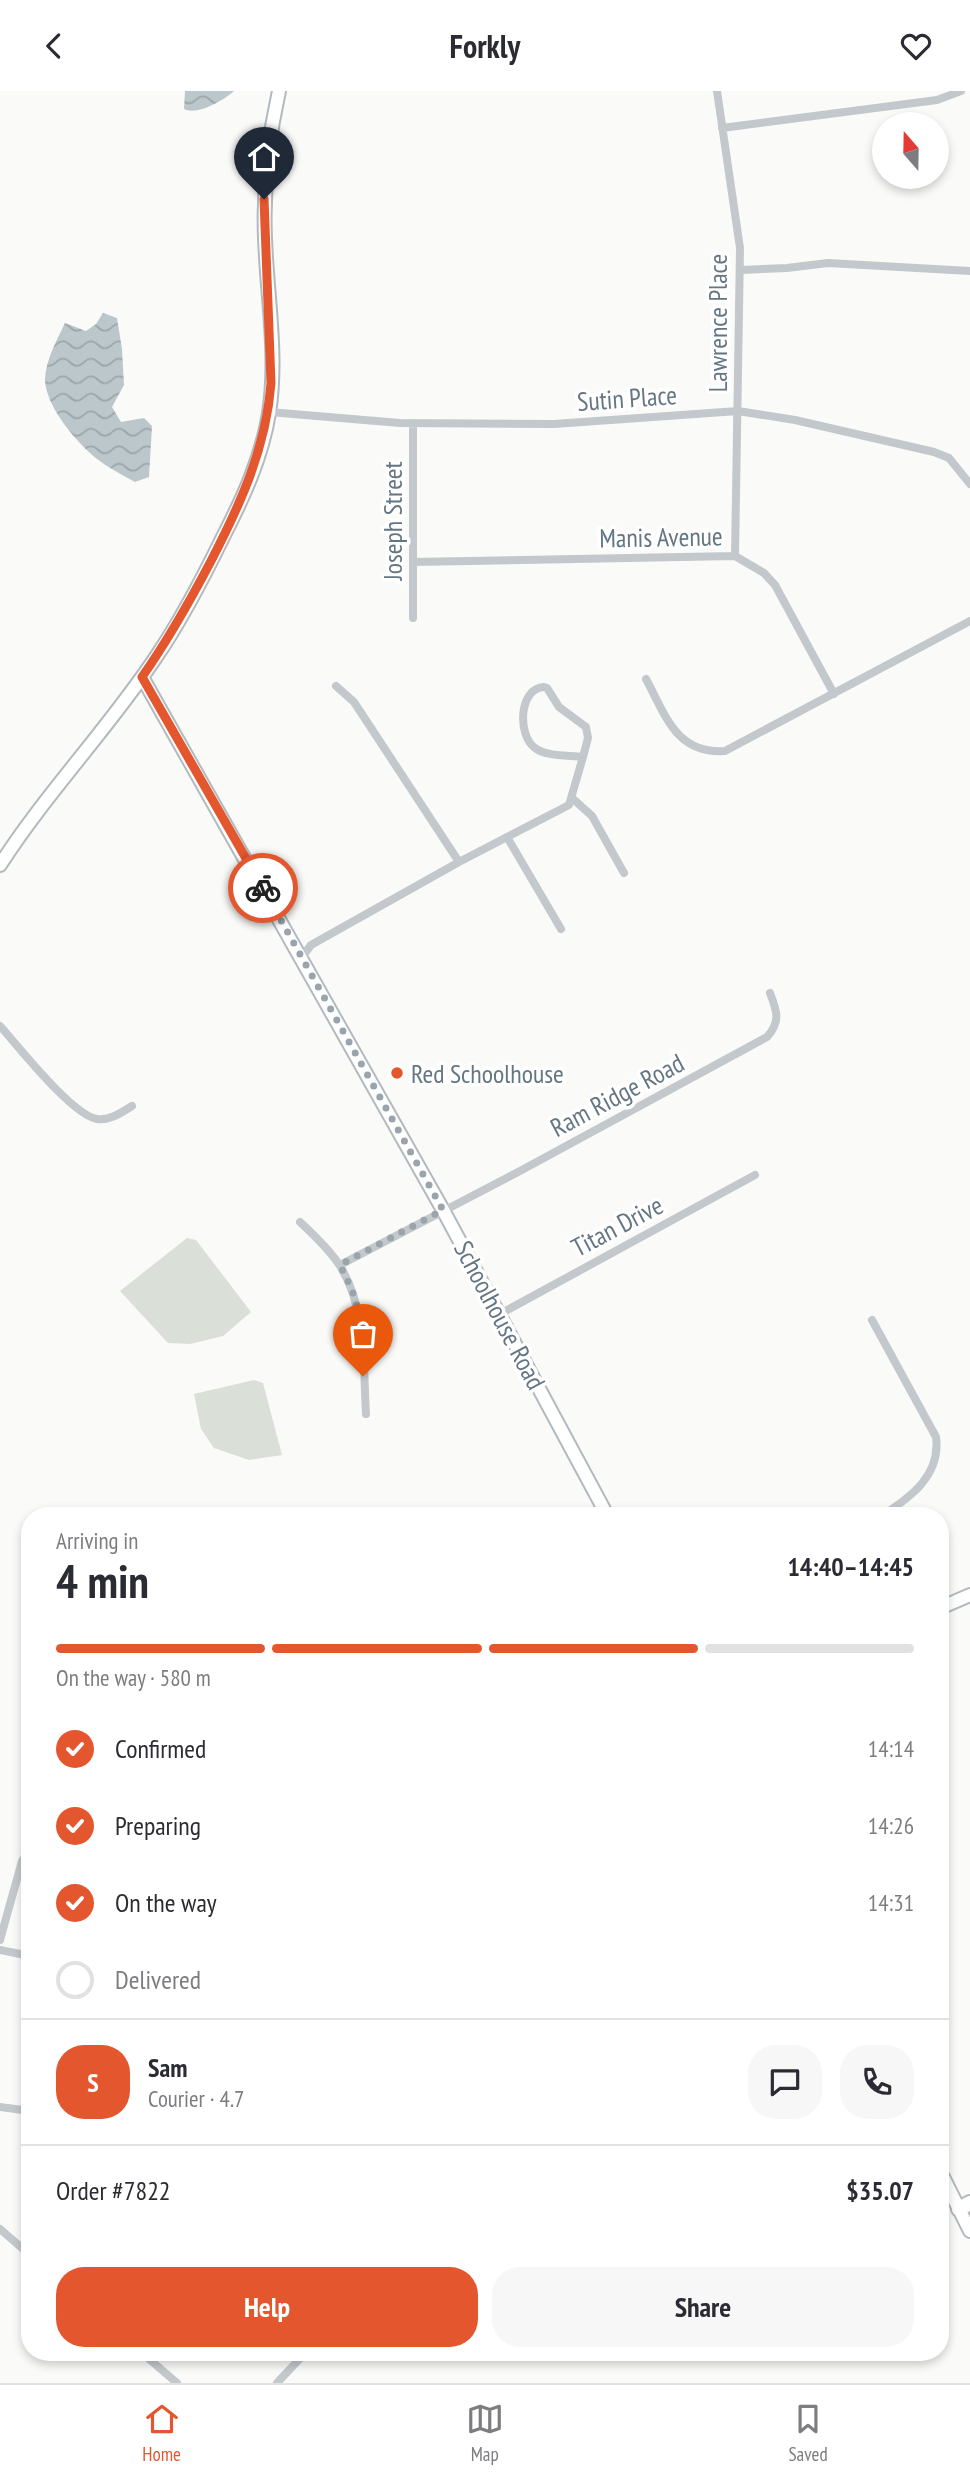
<!DOCTYPE html>
<meta charset="utf-8">
<style>
:root{--surface:#fff;--page:#f7f7f7;--text:#2b2b33;--muted:#7c7c81;--line:#e1e1e2;--accent:#e4572e}
body{margin:0;font-family:"PT Sans Narrow",sans-serif;background:var(--page);color:var(--text);height:100vh;display:flex;flex-direction:column;font-size:26px;white-space:nowrap}
*{box-sizing:border-box;margin:0}
p{font-size:23px;color:var(--muted)}
.icon{flex:none;width:38px;height:38px;fill:none;stroke:currentColor;stroke-width:2;stroke-linecap:round;stroke-linejoin:round}
.map{position:relative;flex:1;overflow:hidden}
.sheet{position:absolute;left:21px;top:1416px;width:928px;height:854px;display:flex;flex-direction:column;background:var(--surface);border-radius:28px;box-shadow:0 4px 10px #0003}
.sheet>*{flex:none}
.needle{width:46px;rotate:340deg}
.fabs{position:absolute;left:872px;top:21px;display:grid;gap:14px}
.fabs a{display:grid;place-items:center;width:77px;height:77px;border-radius:50%;background:var(--surface);box-shadow:0 4px 10px #0003;font-size:35px}
.pin{position:absolute;display:grid;place-items:center;width:60px;height:60px;color:#fff;margin:-72px -30px;border-radius:50% 50% 50% 0;rotate:-45deg;box-shadow:0 0 7px #0007}
.pin .icon{rotate:45deg}
.courier{position:absolute;display:grid;place-items:center;width:70px;height:70px;margin:-35px;border:5px solid #e4572e;border-radius:50%;background:#fff;color:#222;box-shadow:0 2px 9px #0007}
.summary em{font-style:normal;font-weight:700}
.summary div{display:flex;flex-direction:column-reverse}
.summary{display:flex;align-items:center;justify-content:space-between;height:119px;padding:0 35px}
h1{font-size:46px;font-weight:700;line-height:52px}
.bar{display:grid;grid-template-columns:repeat(4,1fr);gap:10px 7px;align-content:center;height:84px;padding:0 35px}
.bar i{height:9px;border-radius:5px;background:var(--line)}
.bar .active{background:var(--accent)}
.bar p{grid-column:span 4}
.line{display:flex;align-items:center;gap:18px;padding:0 35px;border-top:2px solid var(--line)}
.line div{flex:1}
.round{display:grid;place-items:center;flex:none;width:74px;height:74px;border-radius:28px;background:var(--page)}
ol{padding:0 35px;list-style:none}
li{display:flex;align-items:center;gap:21px;height:77px}
li p{margin-inline-start:auto}
li .icon{padding:7px;border-radius:50%;background:var(--accent);color:#fff;stroke-width:4}
li:last-child{color:var(--muted)}
li i{width:38px;height:38px;border:4px solid var(--line);border-radius:50%}
.button{display:flex;gap:14px;margin-top:auto;padding:14px 35px}
.button a{flex:1;height:80px;border-radius:28px;background:var(--accent);color:#fff;font-size:28px;font-weight:700;line-height:80px;text-align:center}
.button a+a{background:var(--page);color:var(--text)}
header{display:flex;justify-content:space-between;align-items:center;height:91px;padding:0 35px;background:var(--surface);font-size:32px;font-weight:700}
.dock{display:flex;justify-content:space-around;align-items:center;height:98px;border-top:2px solid var(--line);background:var(--surface);font-size:19px;color:var(--muted)}
.dock a{display:grid;justify-items:center;gap:4px}
.dock .active{color:var(--accent)}
.map>svg:first-child{display:block}
.pitch{fill:#dadfd7}
.water{fill:url(#water-waves)}
.lines{fill:none;stroke-linecap:round;stroke-linejoin:round}
.secondary-casing{stroke:#b3babf;stroke-width:16}
.highway-casing{stroke:#b4b9bd;stroke-width:18}
.street{stroke:#c3c8cc;stroke-width:8}
.secondary{stroke:#fff;stroke-width:12}
.highway{stroke:#fff;stroke-width:14}
.done{stroke:#99a4ac;stroke-width:7;stroke-dasharray:0 12.6}
.route{stroke:#e4572e;stroke-width:9}
.poi-dot{fill:#e4572e;stroke:#fff;stroke-width:2.5}
.labels{text-anchor:middle;dominant-baseline:central;stroke-width:7;stroke-linejoin:round;paint-order:stroke}
.street-label{font-size:26px;fill:#657683;stroke:#fff}
.poi-label{font-size:26px;fill:#657683;stroke:#fff;text-anchor:start}
</style>
<header><svg class="icon" aria-label="back" viewBox="0 0 24 24"><path d="M15 5l-7 7 7 7"/></svg>Forkly<svg class="icon" aria-label="heart" viewBox="0 0 24 24"><path d="M12 20l-8-8c-3-5 5-10 8-4 3-6 11-1 8 4z"/></svg></header>
<div class="map">
<svg width="970" height="2292" viewBox="0 0 970 2292">
<defs>
<pattern id="water-waves" width="16" height="10" patternUnits="userSpaceOnUse" patternTransform="scale(1.75)"><rect width="16" height="10" fill="#bbc7cb"/><path d="M0 5q4-4 8 0t8 0" fill="none" stroke="#9ca6aa"/></pattern>
</defs>
<rect width="100%" height="100%" fill="#fafaf8"/>
<!-- pitch -->
<path class="pitch" d="M187 1147 196 1149 251 1221 223 1245 190 1253 168 1252 120 1200Z
M254 1289 263 1292 282 1364 249 1369 214 1357 201 1338 194 1303Z"/>
<!-- water -->
<path class="water" d="M185 0H234C224 9 197 25 184 18Z
M103 222 117 227 122 258 124 294 112 316 121 331 144 327 152 335 149 386 135 391C122 384 109 377 97 368 77 352 45 315 45 288 46 268 57 249 65 232L86 240 96 233Z"/>
<g class="lines">
<!-- secondary casing -->
<g class="secondary-casing">
<path id="secondary" d="M142 586 443 1119 607 1424
M0 774C47 701 108 638 156 566 182 528 203 487 223 446 243 407 262 366 269 322 278 265 267 205 265 147 263 97 268 49 279 0
M940 1517 970 1504
M940 2080 970 2140"/>
</g>
<!-- highway casing -->
<g class="highway-casing">
<path id="highway" d="M959 2118 970 2112"/>
</g>
<!-- street -->
<path class="street" d="M717 0 740 157 735 465
M722 37 937 9 961 0
M740 179 787 177 828 172 970 180
M269 321 400 332 554 333 738 320 795 329 934 361 949 367 970 393
M413 471 735 465 764 482 775 494 834 603
M413 527V332
M646 588C666 625 676 663 725 660L970 530
M336 595 354 611 459 771
M544 596 547 597 559 616 586 636 588 647 583 666C569 664 547 666 535 657 517 644 519 597 544 596Z
M572 707 592 725 624 782
M507 746 561 838
M302 866 311 854 459 771 569 714 583 666
M0 935C19 956 72 1024 97 1028 110 1030 122 1021 132 1015
M300 1131C314 1144 330 1159 340 1175 367 1218 363 1275 366 1323
M340 1174 520 1080 767 946C781 931 777 920 770 902
M500 1223 755 1084
M872 1229 936 1346C941 1384 911 1406 883 1424
M0 1849 22 1770 30 1757
M0 1859 30 1865
M0 2016 30 2020
M0 2138 30 2164
M141 2261 177 2292
M277 2292 306 2261"/>
<!-- secondary -->
<use href="#secondary" class="secondary"/>
<!-- highway -->
<use href="#highway" class="highway"/>
</g>
<g class="lines">
<!-- done -->
<path class="done" d="M263 797 443 1119 340 1174 352 1199 360 1225 363 1285"/>
<!-- route -->
<path class="route" d="M263 797 142 586C168 549 190 510 211 470 241 412 266 357 271 292L264 108"/>
</g>
<!-- markers -->
<circle class="poi-dot" cx="397" cy="982" r="7"/>
<g class="labels">
<!-- street labels -->
<g class="street-label">
<text transform="translate(717 232) rotate(-90)">Lawrence Place</text>
<text transform="translate(627 307) rotate(-4)">Sutin Place</text>
<text transform="translate(392 430) rotate(-90)">Joseph Street</text>
<text transform="translate(661 446) rotate(-1)">Manis Avenue</text>
<text transform="translate(617 1004) rotate(-28)">Ram Ridge Road</text>
<text transform="translate(617 1135) rotate(-28)">Titan Drive</text>
<text transform="translate(500 1224) rotate(62)">Schoolhouse Road</text>
</g>
<!-- poi labels -->
<g class="poi-label">
<text x="411" y="982">Red Schoolhouse</text>
</g>
</g>
</svg>
<div class="fabs">
<a><svg class="needle" viewBox="-14 -14 28 28"><path d="M0-13l5 13h-10z" fill="#e53935"/><path d="M0 13l5-13h-10z" fill="#7c7c81"/></svg></a>
</div>
<div class="pin" style="left:363px;top:1285px;background:#ea580c"><svg class="icon" aria-label="bag" viewBox="0 0 24 24"><path d="M5 8h14l-1 12H6zM9 8a3 3 0 0 1 6 0"/></svg></div>
<div class="pin" style="left:264px;top:108px;background:#1f2937"><svg class="icon" aria-label="home" viewBox="0 0 24 24"><path d="M3 11l9-7 9 7M6 9v11h12V9"/></svg></div>
<div class="courier" style="left:263px;top:797px"><svg class="icon" aria-label="bike" viewBox="0 0 24 24"><circle cx="6" cy="16" r="4"/><circle cx="18" cy="16" r="4"/><path d="M6 16l4-8h5l3 8M10 8l3 8H6M13 5h3"/></svg></div>
<section class="sheet">
<div class="summary"><div><h1>4 min</h1><p>Arriving in</p></div><em>14:40–14:45</em></div>
<div class="bar"><i class="active"></i><i class="active"></i><i class="active"></i><i></i><p>On the way · 580 m</p></div>
<ol>
<li><svg class="icon" aria-label="check" viewBox="0 0 24 24"><path d="M5 12l5 5 9-10"/></svg>Confirmed<p>14:14</p></li>
<li><svg class="icon" aria-label="check" viewBox="0 0 24 24"><path d="M5 12l5 5 9-10"/></svg>Preparing<p>14:26</p></li>
<li><svg class="icon" aria-label="check" viewBox="0 0 24 24"><path d="M5 12l5 5 9-10"/></svg>On the way<p>14:31</p></li>
<li><i></i>Delivered</li>
</ol>
<div class="line" style="height:126px"><b class="round" style="background:var(--accent);color:#fff">S</b><div><b>Sam</b><p>Courier · 4.7</p></div><a class="round"><svg class="icon" aria-label="chat" viewBox="0 0 24 24"><path d="M4 5h16v11H9l-5 4z"/></svg></a><a class="round"><svg class="icon" aria-label="phone" viewBox="0 0 24 24"><path d="M5 4h4l2 5-3 2q2 4 5 5l2-3 5 2v4C11 20 4 13 5 4z"/></svg></a></div>
<div class="line" style="height:91px"><div>Order #7822</div><b>$35.07</b></div>
<div class="button"><a>Help</a><a>Share</a></div>
</section>
</div>
<nav class="dock">
<a class="active"><svg class="icon" aria-label="home" viewBox="0 0 24 24"><path d="M3 11l9-7 9 7M6 9v11h12V9"/></svg>Home</a>
<a><svg class="icon" aria-label="map" viewBox="0 0 24 24"><path d="M3 6l6-2 6 2 6-2v14l-6 2-6-2-6 2zM9 4v14M15 6v14"/></svg>Map</a>
<a><svg class="icon" aria-label="saved" viewBox="0 0 24 24"><path d="M7 4h10v16l-5-4-5 4z"/></svg>Saved</a>
</nav>
